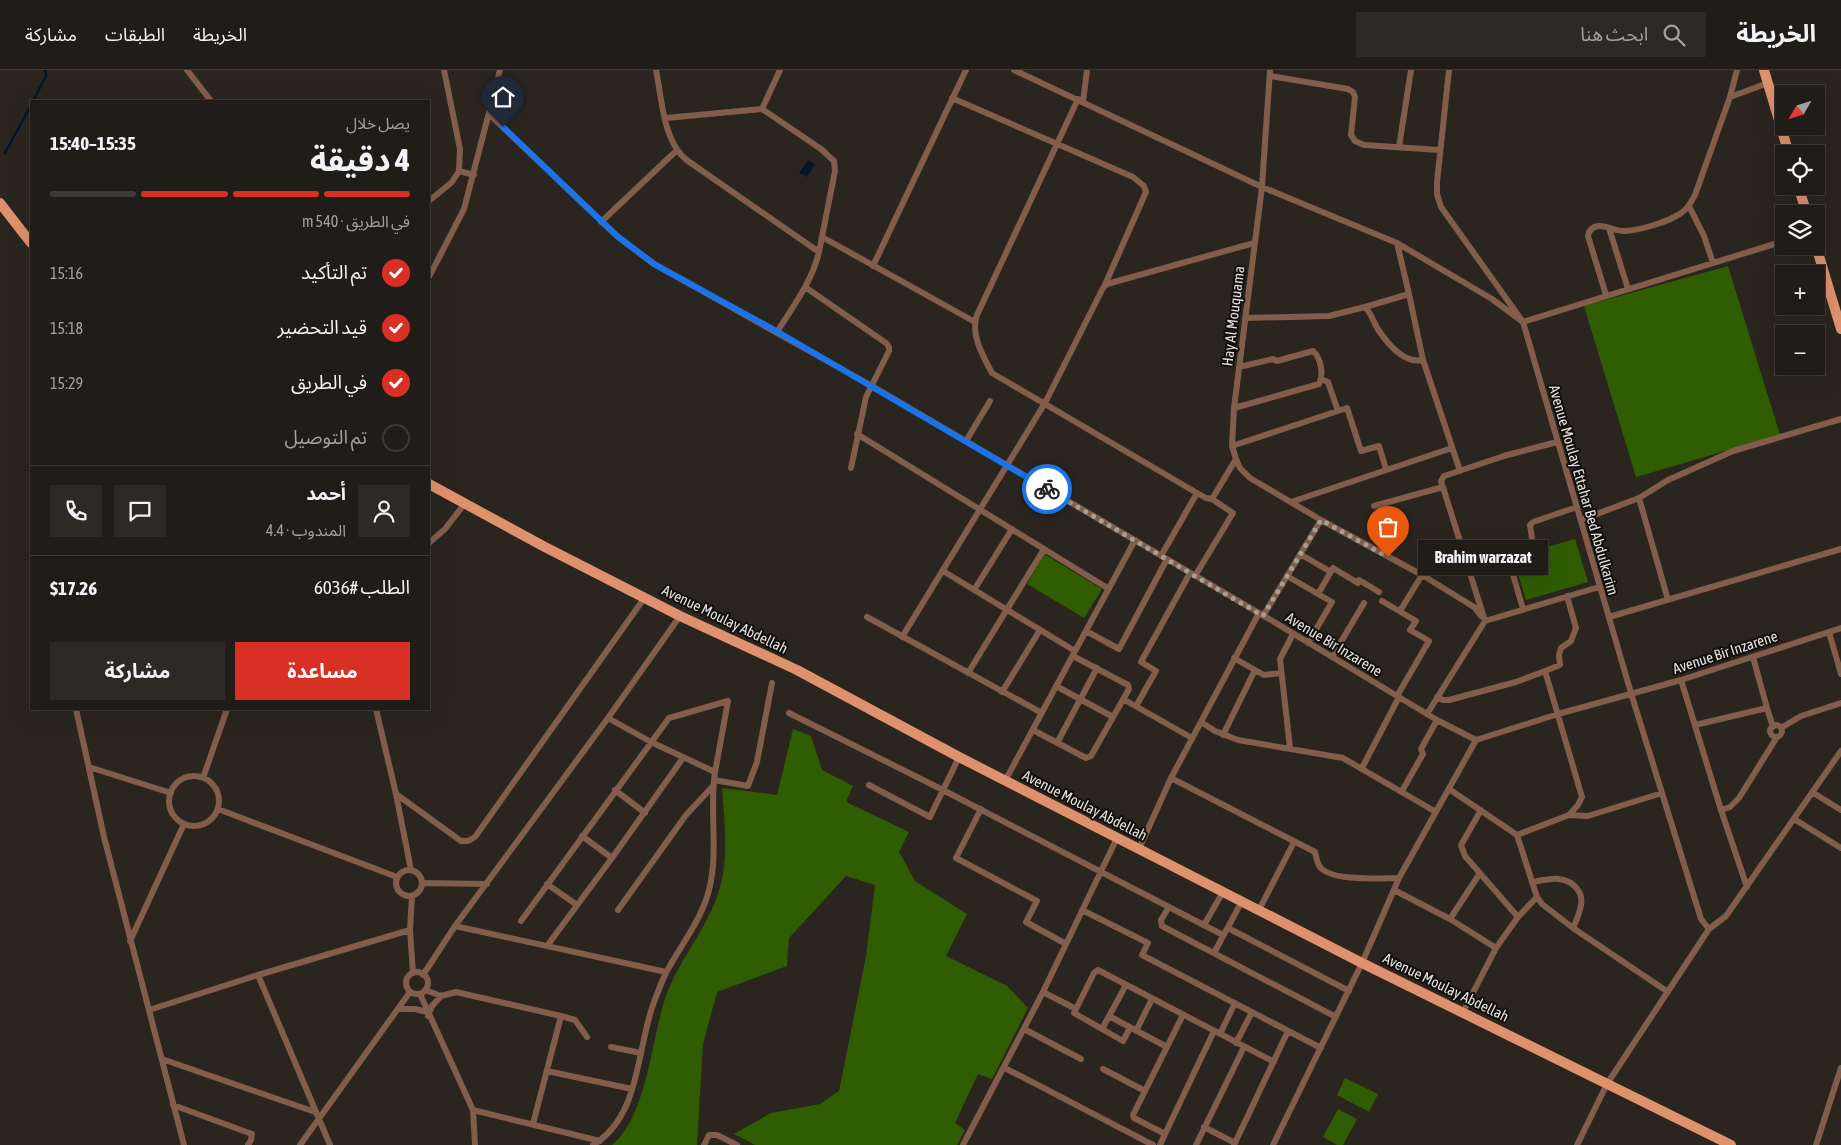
<!DOCTYPE html>
<html lang="ar">
<meta charset="utf-8">
<style>
:root{--surface:#201c17;--page:#2d2924;--text:#f1f3f6;--muted:#a2a1a1;--line:#3d3a36;--accent:#d93025}
body{margin:0;font-family:"Asap Condensed","Noto Sans Arabic",sans-serif;background:var(--page);color:var(--text);direction:rtl;height:100vh;display:flex;flex-direction:column;font-size:19px;white-space:nowrap}
*{box-sizing:border-box;margin:0}
p{font-size:16px;color:var(--muted)}
.icon{flex:none;width:28px;height:28px;fill:none;stroke:currentColor;stroke-width:2;stroke-linecap:round;stroke-linejoin:round}
.map{position:relative;flex:1;overflow:hidden;direction:ltr}
.panel{position:absolute;left:30px;top:30px;width:400px;height:610px;display:flex;flex-direction:column;background:var(--surface);border-radius:0px;box-shadow:0 5px 20px #0002,0 0 0 1px var(--line);direction:rtl}
.panel>*{flex:none}
.needle{width:32px;rotate:231deg}
.controls{position:absolute;left:1775px;top:15px;display:grid;gap:10px}
.controls a{display:grid;place-items:center;width:50px;height:50px;border-radius:0px;background:var(--surface);box-shadow:0 5px 20px #0002,0 0 0 1px var(--line);font-size:25px}
.pin{position:absolute;display:grid;place-items:center;width:42px;height:42px;color:#fff;margin:-51px -21px;border-radius:50% 50% 50% 0;rotate:-45deg;box-shadow:0 0 5px #0007}
.pin .icon{rotate:45deg}
.courier{position:absolute;display:grid;place-items:center;width:50px;height:50px;margin:-25px;border:4px solid #1a73e8;border-radius:50%;background:#fff;color:#222;box-shadow:0 1px 6px #0007}
.bubble{position:absolute;height:35px;border-radius:0px;background:var(--surface);box-shadow:0 5px 20px #0002,0 0 0 1px var(--line);font-size:16px;font-weight:700;line-height:35px;text-align:center;direction:rtl}
.overview em{font-style:normal;font-weight:700}
.overview div{display:flex;flex-direction:column-reverse}
.overview{display:flex;align-items:center;justify-content:space-between;height:85px;padding:0 20px}
h1{font-size:32px;font-weight:700;line-height:38px}
.bar{display:grid;grid-template-columns:repeat(4,1fr);gap:8px 5px;align-content:center;height:60px;padding:0 20px}
.bar i{height:6px;border-radius:4px;background:var(--line)}
.bar .active{background:var(--accent)}
.bar p{grid-column:span 4}
.line{display:flex;align-items:center;gap:12px;padding:0 20px;border-top:1px solid var(--line)}
.line div{flex:1}
.round{display:grid;place-items:center;flex:none;width:52px;height:52px;border-radius:0px;background:var(--page)}
ol{padding:0 20px;list-style:none}
li{display:flex;align-items:center;gap:15px;height:55px}
li p{margin-inline-start:auto}
li .icon{padding:5px;border-radius:50%;background:var(--accent);color:#fff;stroke-width:4}
li:last-child{color:var(--muted)}
li i{width:28px;height:28px;border:2px solid var(--line);border-radius:50%}
.primary-button{display:flex;gap:10px;margin-top:auto;padding:10px 20px}
.primary-button a{flex:1;height:58px;border-radius:0px;background:var(--accent);color:#fff;font-size:20px;font-weight:700;line-height:58px;text-align:center}
.primary-button a+a{background:var(--page);color:var(--text)}
header{display:flex;align-items:center;gap:30px;box-sizing:border-box;height:70px;padding:0 25px;background:var(--surface);border-bottom:1px solid var(--line)}
header strong{font-size:24px}
nav{display:flex;gap:28px;margin-inline-start:auto;font-size:18px}
.search{width:350px;height:45px;background:var(--page);display:flex;align-items:center;gap:12px;box-sizing:border-box;padding:0 18px;border-radius:0px;color:var(--muted);font-size:19px}
.map>svg:first-child{display:block}
.green{fill:#305d01}
.water{fill:#04162c}
.lines{fill:none;stroke-linecap:round;stroke-linejoin:round}
.stream{stroke:#04162c;stroke-width:2.5}
.street{stroke:#835d4c;stroke-width:6}
.primary{stroke:#df916e;stroke-width:10}
.done{stroke:#a2a09a;stroke-width:5;stroke-dasharray:0 9}
.route{stroke:#1a73e8;stroke-width:6}
.labels{text-anchor:middle;dominant-baseline:central;stroke-width:4;stroke-linejoin:round;paint-order:stroke}
.street-label{font-size:15px;fill:#e3e1dc;stroke:#110f0c}
</style>
<header>
<strong>الخريطة</strong>
<div class="search"><svg class="icon" aria-label="search" viewBox="0 0 24 24"><circle cx="10" cy="10" r="6"/><path d="M15 15l6 6"/></svg>ابحث هنا</div>
<nav><a>الخريطة</a><a>الطبقات</a><a>مشاركة</a></nav>
</header>
<div class="map">
<svg width="1841" height="1075" viewBox="0 0 1841 1075">
<rect width="100%" height="100%" fill="#2a261f"/>
<!-- green -->
<path class="green" d="M1728 196 1780 365 1636 407 1584 236Z
M1575 469 1588 512 1526 530 1513 487Z
M1044 484 1102 519 1084 548 1027 514Z
M793 659 811 666 822 700 853 716 846 732 909 762 899 782 915 811 967 844 946 886 1007 916 1028 938 992 1009 978 1004 955 1053 965 1060 957 1075H755L734 1064 771 1043 820 1034 839 1021 866 886 875 815 846 806 789 868 787 896 717 922 703 974 697 1075H612C647 1046 651 971 665 929 679 887 713 854 722 809 728 780 724 747 722 718L777 725Z
M1345 1008 1378 1024 1369 1042 1337 1025Z
M1338 1039 1357 1049 1343 1075H1337L1323 1067Z"/>
<!-- water -->
<path class="water" d="M808 90 815 94 807 107 799 103Z"/>
<g class="lines">
<!-- stream -->
<path class="stream" d="M33 31 46 6 45 0
M5 83 31 35"/>
<!-- street -->
<path class="street" d="M187 0 211 31
M444 0 460 79 459 101
M656 0C662 29 663 73 688 91L819 182C812 212 793 236 777 262
M780 0 762 39 821 79 834 91 835 101 819 182
M1014 0 1262 117 1397 173 1492 229 1523 252 1784 171
M1449 0 1437 112V124L1441 137 1523 252 1631 623 1701 849 1709 859
M1270 6 1348 19 1353 22 1355 27 1351 65 1355 71 1364 75 1440 80
M1730 27 1768 13
M952 28 1133 107 1144 116 1146 122 1104 217
M1078 29 977 245C970 264 983 286 992 303L1197 423 1161 486
M1083 32 1087 0
M489 44 617 166 654 194 872 316 1259 543 1437 650 1476 670 1558 644 1681 610 1841 558
M666 48 762 39
M1399 77 1411 0
M429 131 452 112 459 101 474 105
M1689 136 1704 166 1713 193
M601 152 676 81
M1609 158 1628 219
M822 167 975 252
M873 196 966 0
M429 207 464 139 500 0
M805 217 886 273 889 277V281L866 327 851 398
M1409 224 1423 290
M1606 225 1588 166C1589 160 1592 157 1598 156 1607 155 1616 162 1625 161 1640 160 1669 152 1681 143 1688 139 1691 132 1695 125L1730 27 1737 0
M1365 237 1409 224 1397 173
M1246 248 1329 246 1365 237C1372 244 1373 252 1379 261 1388 274 1405 294 1423 290L1460 401
M1321 309 1328 312 1338 341
M1234 338 1319 314C1324 305 1321 288 1313 281L1277 291 1273 289 1239 297
M857 364 1109 519
M966 371 990 331
M1232 376 1347 338 1361 381 1379 376 1386 399
M1197 423 1206 428 1212 429 1236 389
M1639 428 1668 530
M1291 432 1452 378
M1374 436 1443 417
M1321 450 1422 505 1474 537 1481 546
M1581 450 1639 428 1668 410 1733 381 1841 349
M429 473 445 459 466 432
M1300 484 1331 502
M943 501 1075 581
M1195 506 1233 443 1212 429
M1287 506 1332 532 1308 573
M974 520 1012 459
M1318 524 1333 498 1358 513 1359 510 1379 522
M1382 531 1416 551 1410 560 1429 571 1397 626
M1523 539 1509 491V484L1533 475 1530 455 1533 452 1577 437
M1400 541 1422 505 1465 493
M1263 546 1321 450 1250 408 1240 398 1236 389 1232 376 1234 338 1262 117 1270 0
M867 547 1042 643
M1609 547 1841 479
M1485 551 1441 411 1444 406 1504 386 1557 372
M1485 551 1599 517
M1086 561 1119 579 1167 489
M1829 562 1841 604
M902 567 1045 333 1103 218 1107 214 1254 173
M1332 587 1364 533
M1753 587 1767 638
M1255 600 1264 605 1281 603
M968 603 1044 479
M1681 610 1721 740 1730 737 1739 728 1777 667
M1056 616 1113 647
M1002 622 1040 560
M1437 627 1443 630H1449L1516 612 1545 601
M1123 629 1192 668
M1136 636 1156 601 1141 592 1190 503
M76 639 104 767 184 1075
M376 639 396 724 411 800
M789 643 943 720 1223 865
M1427 644 1485 551
M1201 652 1215 661 1238 670 1343 688 1436 742
M1695 655 1767 638 1773 657
M1770 661a6 6 0 1 1 12 0a6 6 0 1 1-12 0Z
M1781 658 1801 646 1841 633
M1033 660 1086 688 1091 686 1129 619 1128 615 1073 586
M1223 665 1255 600 1234 588
M1057 673 1097 598
M1290 678 1280 589 1293 564
M89 697 171 723
M1362 698 1399 627
M169 731a25 25 0 1 1 50 0a25 25 0 1 1-50 0Z
M203 708 227 639
M1171 708 1315 782C1316 787 1317 793 1320 797 1332 812 1381 808 1399 808
M714 710 748 716 757 692 772 613
M1005 711 1135 470
M869 715 930 747 959 687
M1449 719 1517 765 1537 827 1542 834 1573 858 1668 922
M615 720 645 743
M1402 721 1423 684 1421 679 1437 650
M1812 722 1841 740
M396 724 461 771H468L475 767 645 527
M218 739 397 807
M981 739 956 788 1037 831 1026 852 1066 874
M1481 740 1461 775 1465 786 1518 847
M1721 740 1747 817
M1569 745 1588 746 1662 723
M1794 749 1841 778
M1517 765 1569 745 1578 735 1582 727 1545 601 1560 595 1559 585 1561 578 1571 571 1576 558 1567 526
M582 766 612 788
M1139 779 1171 708 1259 543
M396 813a13 13 0 1 1 26 0a13 13 0 1 1-26 0Z
M1533 812C1548 809 1567 804 1578 820 1581 824 1582 829 1581 835 1580 843 1576 851 1573 858
M422 813 487 814
M547 814 577 835
M1394 820 1450 849 1496 878
M412 826 410 860 413 903
M1169 837 1161 850 1162 856 1336 947
M618 840 686 745 713 716
M1082 840 1148 873 1142 885 1321 978
M1259 840 1294 772
M1450 849 1480 803
M521 851 669 648 728 631 715 702
M1204 855 1223 822
M455 856 666 902
M1228 858 1349 921
M130 871 184 754
M547 876 612 788 683 688
M1214 883 1242 831
M406 913a11 11 0 1 1 22 0a11 11 0 1 1-22 0Z
M258 905 410 860
M423 905 455 856 608 648 680 546
M425 920 441 926 456 922 561 946 575 950 587 967
M1043 922 1076 939 1074 943 1123 971 1130 958
M420 924 473 1040 475 1075
M398 939H415L427 942
M1076 939 1094 903 1098 900 1274 992
M149 940 258 905 330 1075
M1463 942 1496 878 1518 847 1537 827
M1183 945 1133 1045 1134 1048 1165 1064 1214 961
M428 946 432 936 441 926
M1109 946 1167 977
M1024 959 1081 989
M1102 959 1126 915
M1136 961 1152 929
M1220 964 1235 933
M1236 973 1252 942
M611 977 641 983
M162 989 315 1042
M1005 998 1153 1075
M1103 999 1145 1021
M547 1001 632 1019
M173 1035 252 1064 251 1070 248 1075
M473 1040 600 1071
M533 1054 561 946
M1204 1057 1235 1073
M300 1075 410 922
M593 1075C641 1046 636 980 654 932 658 922 662 910 667 901 681 875 702 849 709 820 719 781 709 741 715 702L651 672 608 648
M704 1075 709 1065H717L737 1075
M963 1075 1043 922 1117 768
M1160 1075 1165 1064
M1196 1075 1244 977
M1234 1075 1288 961
M1273 1075 1362 893 1399 808 1476 670
M1577 1075 1607 1014 1709 859 1726 846 1841 681
M1816 1075 1841 998"/>
<!-- primary -->
<path class="primary" d="M1764 0 1789 84
M1798 116 1807 144
M0 133 31 173
M1816 176 1841 259
M429 414 543 476 680 546 797 600 959 687 1362 893 1731 1075"/>
</g>
<g class="lines">
<!-- done -->
<path class="done" d="M1047 419 1263 546 1321 450 1388 487"/>
<!-- route -->
<path class="route" d="M503 57 617 166 654 194 778 262 1047 419"/>
</g>
<g class="labels">
<!-- street labels -->
<g class="street-label">
<text transform="translate(1233 246) rotate(-83)">Hay Al Mouquama</text>
<text transform="translate(1584 420) rotate(74)">Avenue Moulay Ettahar Bed Abdulkarim</text>
<text transform="translate(725 549) rotate(26)">Avenue Moulay Abdellah</text>
<text transform="translate(1334 574) rotate(31)">Avenue Bir Inzarene</text>
<text transform="translate(1725 582) rotate(-18)">Avenue Bir Inzarene</text>
<text transform="translate(1085 735) rotate(27)">Avenue Moulay Abdellah</text>
<text transform="translate(1446 917) rotate(26)">Avenue Moulay Abdellah</text>
</g>
</g>
</svg>
<div class="controls">
<a><svg class="needle" viewBox="-14 -14 28 28"><path d="M0-13l5 13h-10z" fill="#e53935"/><path d="M0 13l5-13h-10z" fill="#a2a1a1"/></svg></a>
<a><svg class="icon" aria-label="locate" viewBox="0 0 24 24"><circle cx="12" cy="12" r="6"/><path d="M12 2v4M12 18v4M2 12h4M18 12h4"/></svg></a>
<a><svg class="icon" aria-label="layers" viewBox="0 0 24 24"><path d="M12 4l9 5-9 5-9-5zM3 14l9 5 9-5"/></svg></a>
<a>+</a>
<a>−</a>
</div>
<div class="pin" style="left:1388px;top:487px;background:#ea580c"><svg class="icon" aria-label="bag" viewBox="0 0 24 24"><path d="M5 8h14l-1 12H6zM9 8a3 3 0 0 1 6 0"/></svg></div>
<div class="pin" style="left:503px;top:57px;background:#1f2937"><svg class="icon" aria-label="home" viewBox="0 0 24 24"><path d="M3 11l9-7 9 7M6 9v11h12V9"/></svg></div>
<div class="courier" style="left:1047px;top:419px"><svg class="icon" aria-label="bike" viewBox="0 0 24 24"><circle cx="6" cy="16" r="4"/><circle cx="18" cy="16" r="4"/><path d="M6 16l4-8h5l3 8M10 8l3 8H6M13 5h3"/></svg></div>
<div class="bubble" style="left:1418px;top:470px;width:130px">Brahim warzazat</div>
<section class="panel">
<div class="overview"><div><h1>4 دقيقة</h1><p>يصل خلال</p></div><em>15:35–15:40</em></div>
<div class="bar"><i class="active"></i><i class="active"></i><i class="active"></i><i></i><p>في الطريق · 540 m</p></div>
<ol>
<li><svg class="icon" aria-label="check" viewBox="0 0 24 24"><path d="M5 12l5 5 9-10"/></svg>تم التأكيد<p>15:16</p></li>
<li><svg class="icon" aria-label="check" viewBox="0 0 24 24"><path d="M5 12l5 5 9-10"/></svg>قيد التحضير<p>15:18</p></li>
<li><svg class="icon" aria-label="check" viewBox="0 0 24 24"><path d="M5 12l5 5 9-10"/></svg>في الطريق<p>15:29</p></li>
<li><i></i>تم التوصيل</li>
</ol>
<div class="line" style="height:90px"><a class="round"><svg class="icon" aria-label="person" viewBox="0 0 24 24"><circle cx="12" cy="8" r="4"/><path d="M4 21q1-7 8-7t8 7"/></svg></a><div><b>أحمد</b><p>المندوب · 4.4</p></div><a class="round"><svg class="icon" aria-label="chat" viewBox="0 0 24 24"><path d="M4 5h16v11H9l-5 4z"/></svg></a><a class="round"><svg class="icon" aria-label="phone" viewBox="0 0 24 24"><path d="M5 4h4l2 5-3 2q2 4 5 5l2-3 5 2v4C11 20 4 13 5 4z"/></svg></a></div>
<div class="line" style="height:65px"><div>الطلب #6036</div><b>$17.26</b></div>
<div class="primary-button"><a>مساعدة</a><a>مشاركة</a></div>
</section>
</div>
